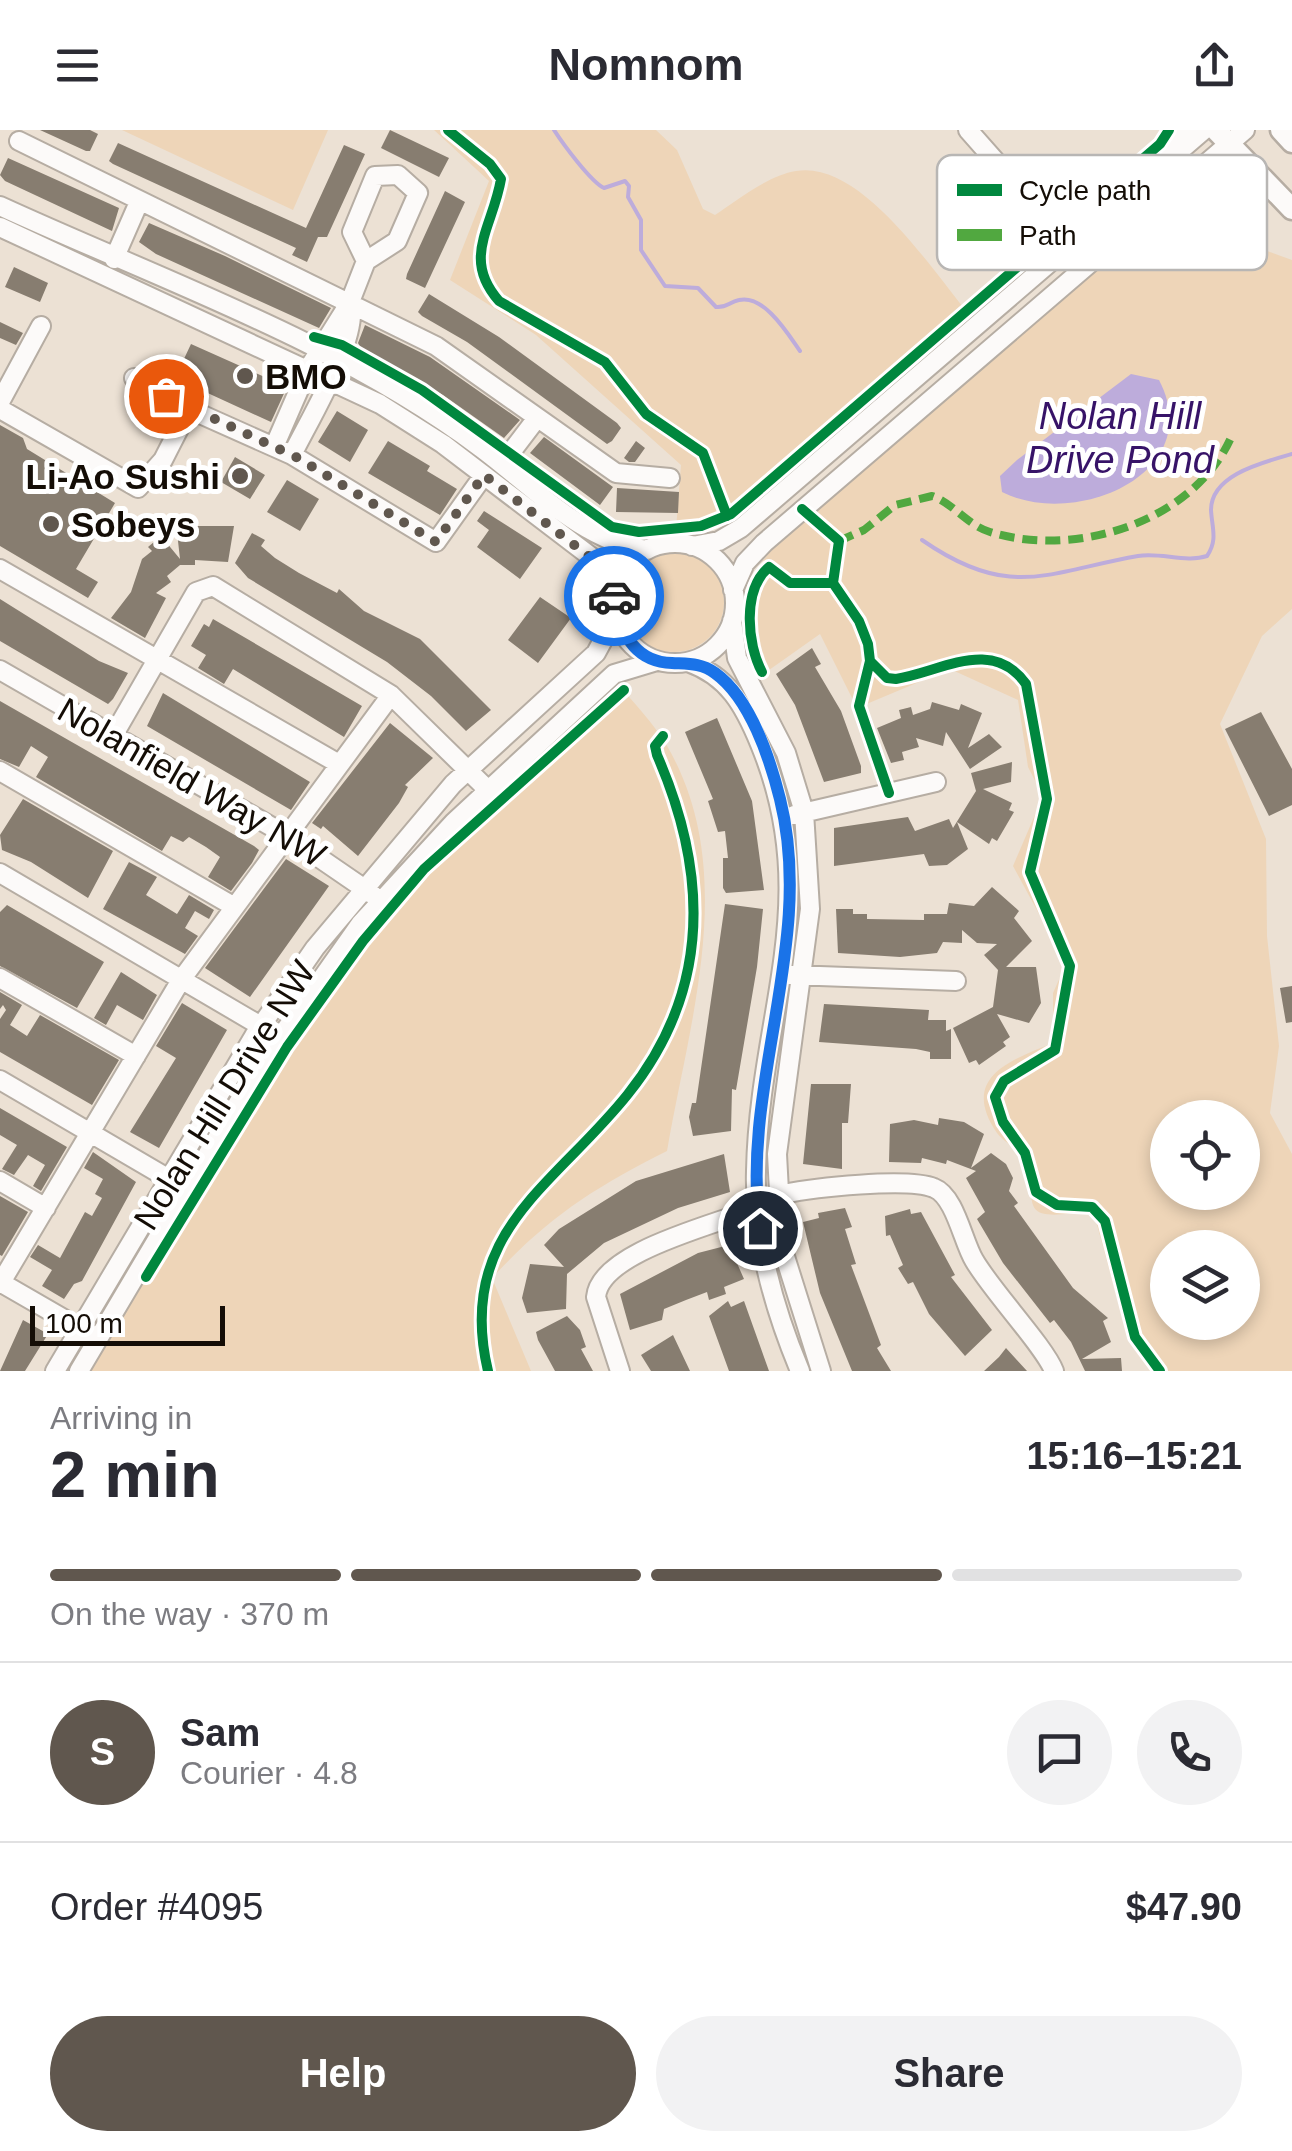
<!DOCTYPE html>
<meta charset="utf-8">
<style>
:root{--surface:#fff;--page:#f2f2f3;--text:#2b2b33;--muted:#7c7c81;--line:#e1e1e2;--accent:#60574e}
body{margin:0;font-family:Arial,sans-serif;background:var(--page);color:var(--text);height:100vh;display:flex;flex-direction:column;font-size:38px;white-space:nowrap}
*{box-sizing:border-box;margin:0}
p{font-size:32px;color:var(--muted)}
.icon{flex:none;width:55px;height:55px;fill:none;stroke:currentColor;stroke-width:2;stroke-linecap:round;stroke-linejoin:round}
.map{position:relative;height:1241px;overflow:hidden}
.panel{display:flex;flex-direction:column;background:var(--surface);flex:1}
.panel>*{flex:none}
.tools{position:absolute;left:1150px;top:970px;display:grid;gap:20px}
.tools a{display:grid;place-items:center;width:110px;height:110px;border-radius:50%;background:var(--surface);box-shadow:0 5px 15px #0003;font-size:50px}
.scale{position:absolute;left:30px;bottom:25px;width:195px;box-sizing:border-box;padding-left:10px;border:5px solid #140d06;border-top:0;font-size:28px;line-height:35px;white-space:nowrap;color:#140d06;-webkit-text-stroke:8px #fff;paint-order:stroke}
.pin{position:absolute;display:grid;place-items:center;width:85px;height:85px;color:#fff;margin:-42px;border:5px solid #fff;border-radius:50%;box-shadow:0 2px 10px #0007}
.courier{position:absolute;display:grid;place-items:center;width:100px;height:100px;margin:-50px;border:8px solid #1a73e8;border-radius:50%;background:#fff;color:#222;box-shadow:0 2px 12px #0007}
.head em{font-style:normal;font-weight:700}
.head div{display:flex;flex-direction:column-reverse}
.head{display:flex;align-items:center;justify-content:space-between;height:170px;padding:0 50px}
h1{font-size:65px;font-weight:700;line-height:75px}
.bar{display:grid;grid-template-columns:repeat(4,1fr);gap:15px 10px;align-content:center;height:120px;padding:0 50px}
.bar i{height:12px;border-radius:8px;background:var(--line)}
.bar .active{background:var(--accent)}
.bar p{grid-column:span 4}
.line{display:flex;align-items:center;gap:25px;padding:0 50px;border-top:2px solid var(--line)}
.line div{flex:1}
.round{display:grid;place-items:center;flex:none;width:105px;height:105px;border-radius:52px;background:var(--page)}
.action{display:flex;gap:20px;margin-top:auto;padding:20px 50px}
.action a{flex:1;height:115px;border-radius:60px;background:var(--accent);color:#fff;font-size:40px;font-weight:700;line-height:115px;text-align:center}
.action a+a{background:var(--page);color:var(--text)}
header{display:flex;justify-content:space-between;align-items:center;height:130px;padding:0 50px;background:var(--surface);font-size:45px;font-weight:700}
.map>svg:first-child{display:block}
.green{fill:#eed5b8;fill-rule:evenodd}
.water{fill:#bdacdb}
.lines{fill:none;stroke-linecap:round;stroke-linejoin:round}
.stream{stroke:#bdacdb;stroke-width:4}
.building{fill:#877d70}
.minor-casing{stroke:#b6ada3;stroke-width:22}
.major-casing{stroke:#b6ada3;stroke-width:25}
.minor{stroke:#fcfaf9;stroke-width:18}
.major{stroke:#fcfaf9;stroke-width:20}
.quiet{stroke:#51a840;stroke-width:8;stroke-dasharray:15 8;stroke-linecap:butt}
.cycleway-casing{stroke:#fff;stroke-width:16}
.cycleway{stroke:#00873e;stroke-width:10}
.done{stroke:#60574e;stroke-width:10;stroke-dasharray:0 18}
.route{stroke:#1a73e8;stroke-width:12}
.poi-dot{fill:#60574e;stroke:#fff;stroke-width:4}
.labels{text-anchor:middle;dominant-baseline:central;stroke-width:10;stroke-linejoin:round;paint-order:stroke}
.poi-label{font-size:35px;font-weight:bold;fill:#140d06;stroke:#fff;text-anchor:start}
.street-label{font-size:35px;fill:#140d06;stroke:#fff}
.water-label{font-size:38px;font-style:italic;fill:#371368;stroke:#fff}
.key{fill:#fff;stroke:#b8b6b4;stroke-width:2.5}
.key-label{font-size:28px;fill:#140d06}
</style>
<header><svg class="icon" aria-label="menu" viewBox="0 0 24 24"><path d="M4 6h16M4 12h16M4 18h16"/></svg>Nomnom<svg class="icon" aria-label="share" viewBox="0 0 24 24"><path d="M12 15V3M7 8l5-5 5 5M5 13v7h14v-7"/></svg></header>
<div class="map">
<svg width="1292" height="1241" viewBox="0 0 1292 1241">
<rect width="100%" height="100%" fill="#ece1d4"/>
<!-- green -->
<path class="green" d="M122 0H328L293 80Z
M434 0H656L677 20 703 79 715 85C737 70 769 45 796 41 861 30 931 139 968 183L734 389 708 400 676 399 681 335 536 205 450 150 489 51Z
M1167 85 1292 130V479L1262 506 1220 594 1266 709 1267 806 1279 916 1270 983 1292 1024V1241H1150L1129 1212 1093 1080C1004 1096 1047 1069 1019 1025 1014 1016 1003 1011 997 1003 959 947 1011 930 1053 913V863L1066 834 1013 736 1043 666 1028 637 1018 570 950 539 857 578 820 504 759 547C733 499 738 459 773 418L1099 133ZM1168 988H1242V1062H1168ZM1168 1118H1242V1192H1168Z
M624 472a50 50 0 1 1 100 0a50 50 0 1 1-100 0Z
M618 554C634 573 653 593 666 614 740 740 690 887 667 1021 595 1057 547 1088 492 1148L531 1241H91C184 1082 270 916 389 774 456 693 540 625 618 554Z"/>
<!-- water -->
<path class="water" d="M1131 244 1159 250C1208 344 1074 399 1002 362L1000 346 1017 330Z"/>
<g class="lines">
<!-- stream -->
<path class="stream" d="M554 0C563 14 591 52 604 58L625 51 629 56 628 67 641 90V120L665 156 698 158 716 177C727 178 729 172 739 170 764 164 788 204 800 221
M922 410C1010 471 1047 442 1138 426 1160 422 1186 433 1207 426 1218 410 1212 398 1211 380 1211 344 1265 332 1292 324"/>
</g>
<!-- building -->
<path class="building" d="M40 0H90L98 4 90 21H86Z
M390 0 449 28 439 47 381 18Z
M118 13 306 98 344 15 365 24 327 107H318L307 132 292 125 296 118 113 34 109 31Z
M8 28 119 78 112 101 5 51 0 45Z
M445 61 465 72 425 158 406 149 407 144Z
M149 93 225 126 331 178 319 198 156 124 139 112Z
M14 137 48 153 40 172 5 157Z
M429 164 499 207 617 293 621 298 612 311 607 314 467 212 422 186 418 182Z
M0 192 23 203 16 215 0 208Z
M365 195 430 227 520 290 504 308 443 265 361 218 358 213Z
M191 214 287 257 271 292 175 248Z
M337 281 368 300 350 332 318 312Z
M0 295 23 308 27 319 115 373 76 439 98 452 88 468 0 416Z
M544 307 613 357 600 375 530 323Z
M388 311 430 336 427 341 457 359 440 385 368 343Z
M636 311 645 318 635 332H629L624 328Z
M235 327 265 345 250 369 221 352Z
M287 350 319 369 300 401 267 382Z
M617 358 679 362 678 383 616 382Z
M484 381 542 418 520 449 477 417 489 400 477 391Z
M196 396H234L228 432 195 430V435H180L167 446 171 452 156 463 166 468 145 508 111 488 131 462 142 429 152 421 148 417 161 406 180 429 177 402Z
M252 403 265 410 261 416 275 428 299 443 337 463 339 459 364 481 420 509 491 580 466 601 431 566 387 532 248 448 235 433Z
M540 467 571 488 538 533 508 510Z
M0 469 99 531 128 543 113 569 108 574 0 511Z
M213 489 362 576 344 607 233 539 224 554 198 538 206 525 191 516 204 494 209 497Z
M812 518 821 534 815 537 841 581 861 636V643L824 652 795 575 776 544Z
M163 563 310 652 291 680 147 596Z
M0 571 254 716 259 720 252 733 231 761 208 747 220 727 206 717 189 707 183 712 171 706 162 721 36 647 48 627 31 616 19 637 0 629Z
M932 572 959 580 961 574 982 583 968 618 989 604 1002 617 970 639 946 602 943 616 916 608 919 617 902 622 904 630 891 633 877 598 901 588 899 580 911 577 913 585 930 579Z
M1261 582 1292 639V675L1269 686 1225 599Z
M717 588 752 671 764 760 726 763 723 758V728H728L725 701 718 702 708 671 713 669 685 602Z
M390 593 433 628 405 655 408 657 399 673 358 726 323 696 321 699 312 693Z
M1012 632 1011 652 983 659 1012 673 1009 680 1014 682 997 711 992 708 989 714 957 692 968 719 947 735 929 736 924 724 834 736V698L908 687 915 701 949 689 953 698 976 661 971 643Z
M23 669 113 721 88 768 31 732 2 720 0 705Z
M286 729 329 756 250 867 205 838Z
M129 732 157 747 146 765 177 784 189 765 214 780 209 789 195 781 185 798 198 806 185 824 103 779Z
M992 757 1019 781 1014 788 1032 811 1006 837H1036L1041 873 1029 893 997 884 1010 907 1003 912 1006 916 979 935 976 930 969 933 953 898 993 877 998 840 984 825 997 814 977 813 962 800V813L943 812 937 823 900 827 838 823 836 779H853V784H867V789L924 790V784H947L949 773 974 776Z
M725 774 763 779 757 837 736 960 732 959 731 1001 693 1006 689 987 692 973H696Z
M7 775 104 832 77 878 0 836V782Z
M121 842 157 865 143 890 117 875 106 895 94 888Z
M1292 856V892L1286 893 1280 858Z
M0 862 22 875 10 895 27 906 40 885 119 930 92 975 0 922V889L6 880 3 875 0 879Z
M182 873 227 900 159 1018 130 1002 176 928 156 916Z
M824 874 929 880 928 890H946V901L951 899V929H930V922L916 919 819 912Z
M811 954H851L848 993H842V1039L803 1034Z
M0 978 67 1017 41 1061 33 1056 45 1035 28 1025 14 1045 2 1039 17 1015 0 1005Z
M939 988 964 992 984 1004 971 1038 991 1023 1006 1034 1013 1048 1009 1061 1018 1073 1014 1076 1073 1158 1108 1188 1103 1191 1111 1212 1082 1229 1121 1228 1122 1241H1085L1071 1212 1054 1190 1050 1193 1003 1133 977 1089 985 1082 966 1048 976 1041 947 1030 946 1034 922 1028 921 1033 889 1032 890 994 914 990 938 995Z
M93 1022 136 1052 82 1151 74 1154 64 1169 42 1156 52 1140 30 1127 38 1115 60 1128 85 1082 92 1086 102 1068 95 1064 103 1049 84 1038Z
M724 1024 730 1062 678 1078 604 1113 567 1144 566 1179 527 1183 522 1168 530 1134 564 1137 544 1115 559 1099 636 1051Z
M0 1066 28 1082 2 1126 0 1125Z
M845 1078 852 1097 845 1099 856 1134 851 1135 881 1215 877 1218 891 1241H852L820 1163 803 1092 819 1088 818 1083Z
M910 1079 911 1084 921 1082 955 1145 951 1147 992 1200 965 1226 929 1184 913 1152 908 1154 898 1138 903 1135 890 1105 886 1106 885 1086Z
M729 1115 744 1149 724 1157 726 1164 709 1170 707 1162 686 1170 664 1179 662 1190 630 1200 620 1164 698 1123Z
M728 1171 731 1177 744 1171 769 1241H729L709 1186Z
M567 1186 580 1200 586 1217 581 1219 593 1241H555L538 1210 536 1202Z
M23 1190 48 1204 25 1241H0Z
M673 1205 690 1241H651L641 1225Z
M1006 1218 1027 1241H984L999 1227Z"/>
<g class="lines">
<!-- minor casing -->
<g class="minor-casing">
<path id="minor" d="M968 0 1043 85
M19 11 436 216 616 343 670 348
M0 76C161 150 338 211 481 318 531 355 582 411 647 420
M0 97 380 274 443 314 590 426 605 442 614 471
M114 129 139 72
M134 248 189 279
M0 272 41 196
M0 279 138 358 163 330 189 279 292 325 436 412 484 345
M274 317 308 239 350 172 366 131 397 111 418 63 398 45 375 46 352 102 366 131
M292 325C309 290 360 207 350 172
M502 334 537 288
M615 473a60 60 0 1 1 120 0a60 60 0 1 1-120 0Z
M692 416 719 411 741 398 1204 0
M0 439 339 634
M733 460 745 433 764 413 1245 0
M732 491 737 528 786 623 804 682 810 779 777 1024 782 1117 821 1241
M688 532C728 546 744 575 760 614 825 772 759 884 756 1041 754 1110 774 1179 800 1241
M0 540 286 705 372 764
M113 606 196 462 213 456 391 565 488 660
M0 641 233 776
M794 685 936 652
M0 743 271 902
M792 845 956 851
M0 848 136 926
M0 950 181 1056
M0 1051 46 1078
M0 1152 90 1204
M0 1154 181 850 391 565
M55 1241 254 906 315 818 453 654 596 523 616 486
M79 1241 260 936 361 793 454 692 614 544 657 531
M620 1241 596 1167C600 1121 719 1094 756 1078 765 1074 773 1067 783 1064 813 1058 907 1047 934 1058 955 1066 963 1112 974 1130 991 1160 1045 1217 1054 1241"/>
</g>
<!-- major casing -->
<g class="major-casing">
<path id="major" d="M1216 0 1292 79
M1281 0 1292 12
M1162 35 1181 0
M1179 56 1224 46 1263 52"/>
</g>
<!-- minor -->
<use href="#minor" class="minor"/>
<!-- major -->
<use href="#major" class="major"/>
<!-- quiet -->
<path class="quiet" d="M839 411 864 400 895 375 932 366C953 373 967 395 990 402 1077 429 1197 391 1233 303"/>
<!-- cycleway casing -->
<g class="cycleway-casing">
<path id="cycleway" d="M448 0 490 34 501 49C493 97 461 128 499 171L605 232 646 284 703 323 727 386
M314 207 342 215 422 260 612 397 639 402 701 396 731 384 1160 14 1169 0
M802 379 839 411 833 453 859 491 868 514 870 531 859 576 889 663
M870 531 887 548 896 549C941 542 992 506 1026 554L1047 669 1030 742 1070 836 1055 920 1004 951 995 967 1003 992 1025 1023 1036 1062 1057 1075 1092 1077 1105 1091 1135 1207 1160 1241
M762 542C747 514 742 460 769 437L790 453H833
M146 1147 287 917 363 811 424 739 624 560
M488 1241C455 1102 555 1056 628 964 712 859 708 742 657 625L655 616 663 606"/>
</g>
<!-- cycleway -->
<use href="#cycleway" class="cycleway"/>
</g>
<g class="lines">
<!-- done -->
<path class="done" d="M166 266 298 328 436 412 484 345 595 431 605 442 614 466"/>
<!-- route -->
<path class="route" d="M614 466C619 500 633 532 672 533 688 534 701 533 715 543 750 568 770 629 780 669 816 813 740 954 760 1098"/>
</g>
<!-- markers -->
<g class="poi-dot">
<circle cx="245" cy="246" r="10"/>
<circle cx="240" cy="346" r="10"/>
<circle cx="51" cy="394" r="10"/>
</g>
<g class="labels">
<!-- poi labels -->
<g class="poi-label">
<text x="265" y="246">BMO</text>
<text x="220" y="346" text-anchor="end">Li-Ao Sushi</text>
<text x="71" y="394">Sobeys</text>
</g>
<!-- street labels -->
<g class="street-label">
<text transform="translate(192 652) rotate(30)">Nolanfield Way NW</text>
<text transform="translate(224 965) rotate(-58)">Nolan Hill Drive NW</text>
</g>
<!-- water labels -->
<g class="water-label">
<text x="1120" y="286">Nolan Hill<tspan x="1120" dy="44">Drive Pond</tspan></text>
</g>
</g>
<!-- legend -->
<rect x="937" y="25" width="330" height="115" rx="15" class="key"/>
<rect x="957" y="54" width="45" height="12" fill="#00873e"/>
<rect x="957" y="99" width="45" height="12" fill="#51a840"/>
<g class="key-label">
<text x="1019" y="70">Cycle path</text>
<text x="1019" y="115">Path</text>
</g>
</svg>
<div class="tools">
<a><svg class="icon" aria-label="locate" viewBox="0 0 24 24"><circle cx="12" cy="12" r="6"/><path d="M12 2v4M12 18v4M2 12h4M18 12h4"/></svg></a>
<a><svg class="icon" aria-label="layers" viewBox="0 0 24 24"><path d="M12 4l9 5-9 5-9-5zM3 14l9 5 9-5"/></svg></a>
</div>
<div class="scale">100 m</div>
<div class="pin" style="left:166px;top:266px;background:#ea580c"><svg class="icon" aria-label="bag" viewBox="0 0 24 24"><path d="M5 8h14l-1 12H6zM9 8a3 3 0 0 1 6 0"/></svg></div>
<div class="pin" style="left:760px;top:1098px;background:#1f2937"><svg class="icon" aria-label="home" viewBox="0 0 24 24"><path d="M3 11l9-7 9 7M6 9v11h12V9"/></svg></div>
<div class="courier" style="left:614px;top:466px"><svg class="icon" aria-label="car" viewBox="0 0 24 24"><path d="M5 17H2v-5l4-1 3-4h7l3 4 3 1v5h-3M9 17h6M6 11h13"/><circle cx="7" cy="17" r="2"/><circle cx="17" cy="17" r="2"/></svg></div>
</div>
<section class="panel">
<div class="head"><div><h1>2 min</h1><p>Arriving in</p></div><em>15:16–15:21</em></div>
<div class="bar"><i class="active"></i><i class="active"></i><i class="active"></i><i></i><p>On the way · 370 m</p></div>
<div class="line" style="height:180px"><b class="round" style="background:var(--accent);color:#fff">S</b><div><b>Sam</b><p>Courier · 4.8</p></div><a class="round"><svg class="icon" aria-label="chat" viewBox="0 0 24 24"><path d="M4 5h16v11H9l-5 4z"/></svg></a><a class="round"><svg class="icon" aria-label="phone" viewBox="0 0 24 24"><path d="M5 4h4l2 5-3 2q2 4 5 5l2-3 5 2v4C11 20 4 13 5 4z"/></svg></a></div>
<div class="line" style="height:130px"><div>Order #4095</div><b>$47.90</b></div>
<div class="action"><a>Help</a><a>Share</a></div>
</section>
